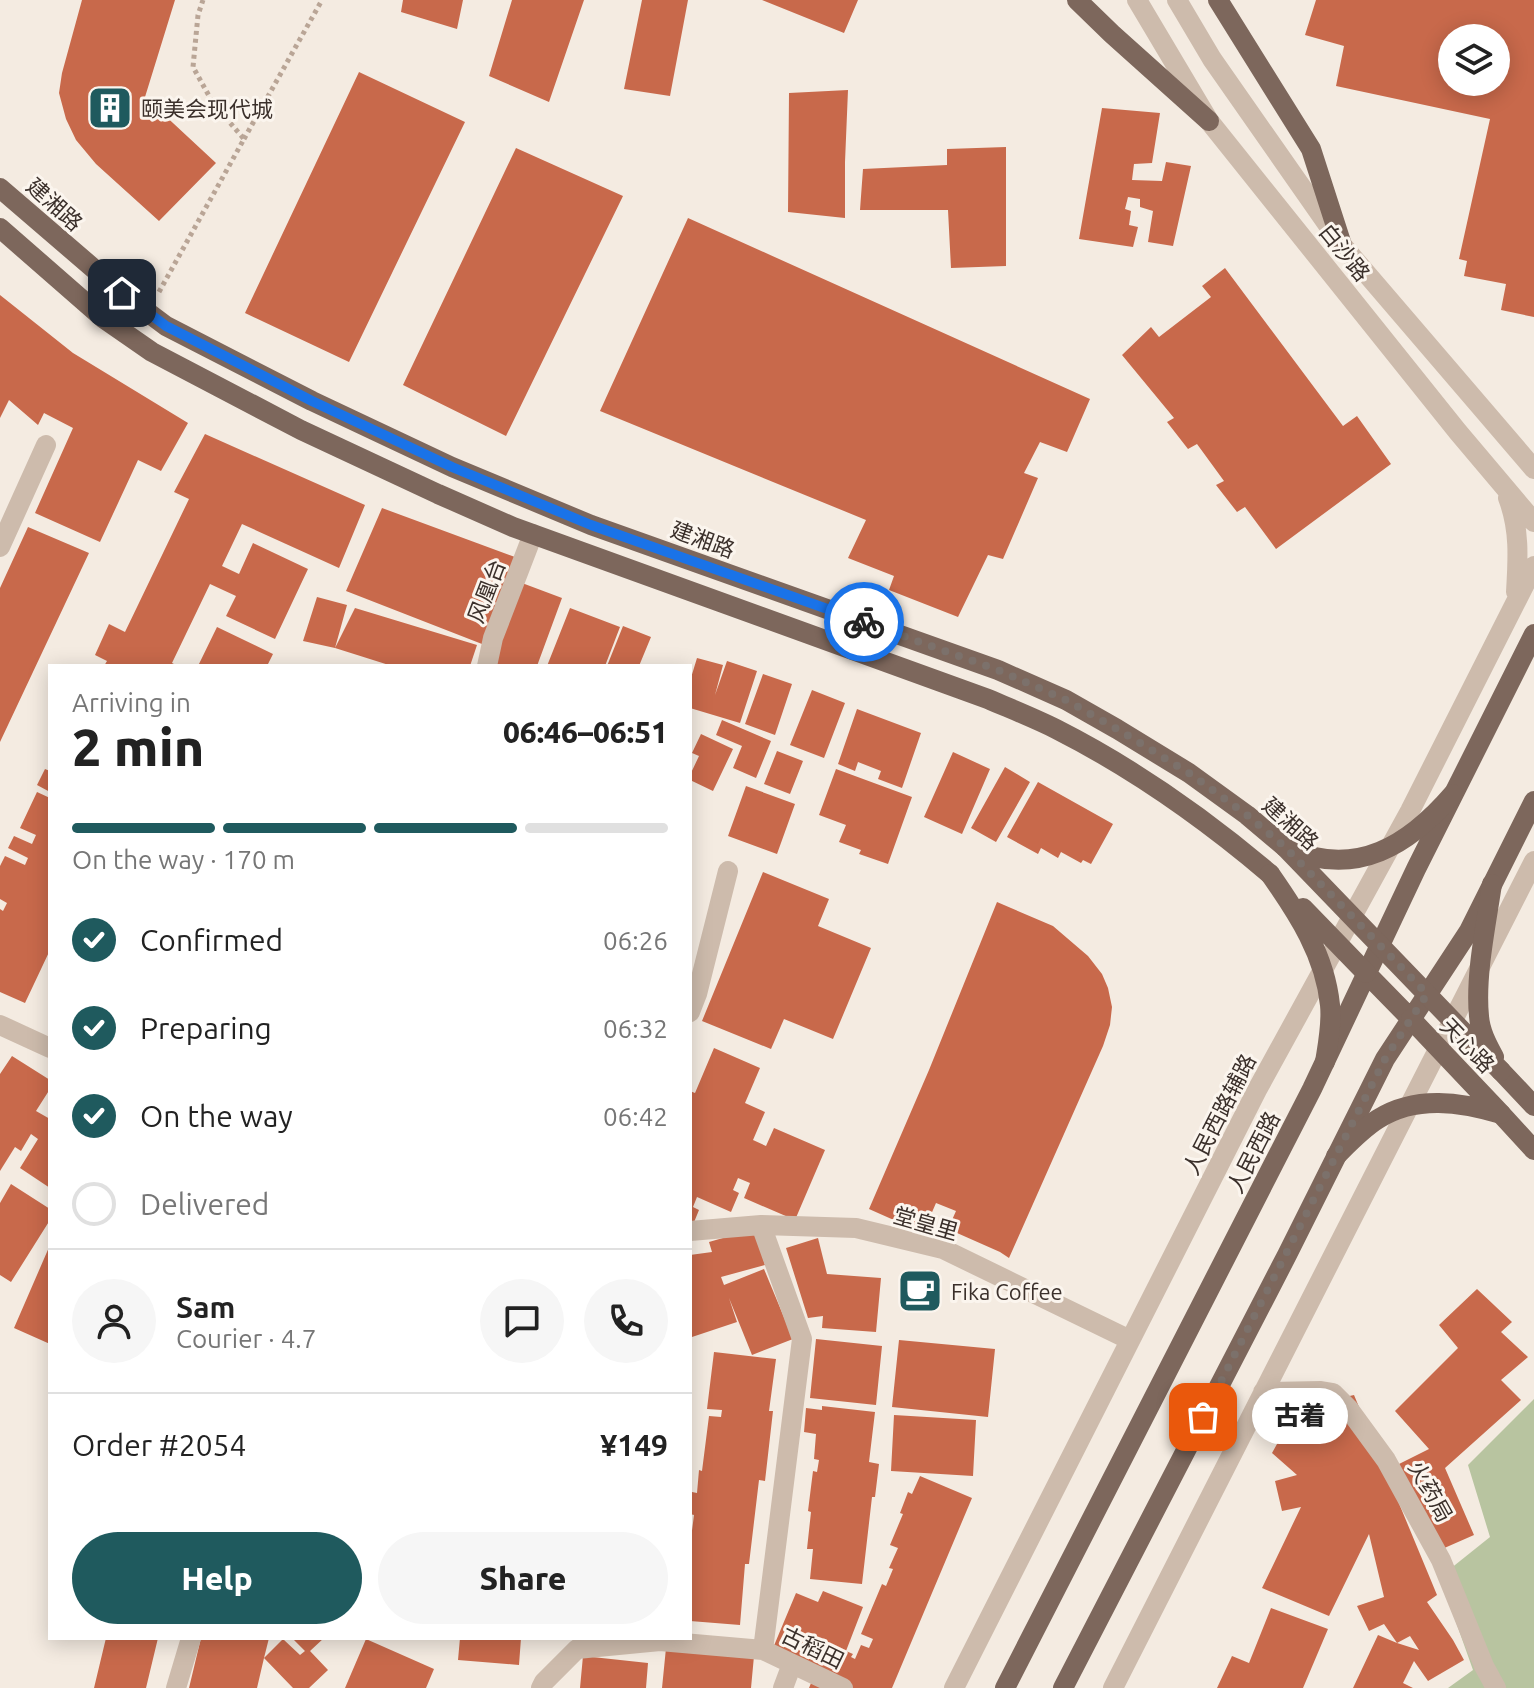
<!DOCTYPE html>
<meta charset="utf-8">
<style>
:root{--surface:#fff;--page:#f6f6f6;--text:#222;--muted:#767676;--line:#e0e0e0;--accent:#1f5a5e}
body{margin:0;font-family:Ubuntu,"Noto Sans SC",sans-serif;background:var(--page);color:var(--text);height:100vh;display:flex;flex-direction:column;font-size:30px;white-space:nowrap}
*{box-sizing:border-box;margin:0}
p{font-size:26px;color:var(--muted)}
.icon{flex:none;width:44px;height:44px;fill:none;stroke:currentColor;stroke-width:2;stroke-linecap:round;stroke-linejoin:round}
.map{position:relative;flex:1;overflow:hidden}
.sheet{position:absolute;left:48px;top:664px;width:644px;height:976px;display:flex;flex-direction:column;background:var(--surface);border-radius:0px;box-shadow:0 4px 20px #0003}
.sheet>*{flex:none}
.buttons{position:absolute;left:1438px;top:24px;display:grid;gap:16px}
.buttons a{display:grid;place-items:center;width:72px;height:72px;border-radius:50%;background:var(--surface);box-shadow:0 4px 20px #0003;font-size:40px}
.pin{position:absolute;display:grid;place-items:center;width:68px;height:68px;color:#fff;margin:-34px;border-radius:16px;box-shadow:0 4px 12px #0006}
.courier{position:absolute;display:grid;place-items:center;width:80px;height:80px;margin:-40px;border:6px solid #1a73e8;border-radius:50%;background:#fff;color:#222;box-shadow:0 2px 10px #0007}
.bubble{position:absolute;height:56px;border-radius:28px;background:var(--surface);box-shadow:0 4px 20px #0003;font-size:26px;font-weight:800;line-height:56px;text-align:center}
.overview em{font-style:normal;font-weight:800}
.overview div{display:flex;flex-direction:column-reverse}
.overview{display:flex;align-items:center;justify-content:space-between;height:136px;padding:0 24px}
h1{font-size:52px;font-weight:800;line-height:60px}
.bar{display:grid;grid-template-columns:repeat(4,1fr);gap:12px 8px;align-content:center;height:96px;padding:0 24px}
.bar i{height:10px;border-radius:6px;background:var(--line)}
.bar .selected{background:var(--accent)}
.bar p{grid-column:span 4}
.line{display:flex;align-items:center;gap:20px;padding:0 24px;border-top:2px solid var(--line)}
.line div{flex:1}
.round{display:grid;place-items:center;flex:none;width:84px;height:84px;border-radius:42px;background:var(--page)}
ol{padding:0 24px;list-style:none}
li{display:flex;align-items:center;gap:24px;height:88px}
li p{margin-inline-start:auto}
li .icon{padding:8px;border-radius:50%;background:var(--accent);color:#fff;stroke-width:4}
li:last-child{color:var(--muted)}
li i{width:44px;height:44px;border:4px solid var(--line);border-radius:50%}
.button{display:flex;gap:16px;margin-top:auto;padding:16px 24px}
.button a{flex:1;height:92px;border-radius:48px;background:var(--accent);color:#fff;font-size:32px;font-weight:800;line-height:92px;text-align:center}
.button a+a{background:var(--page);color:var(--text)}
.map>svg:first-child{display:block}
.green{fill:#b8c4a0}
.building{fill:#c8694b;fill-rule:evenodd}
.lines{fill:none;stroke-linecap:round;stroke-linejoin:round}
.path{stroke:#b9a596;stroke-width:5;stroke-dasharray:4 4;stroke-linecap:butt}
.minor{stroke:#cdbbac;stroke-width:20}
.major{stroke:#7d675c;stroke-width:20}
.major-bridge{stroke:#7d675c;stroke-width:20}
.done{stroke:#7c716b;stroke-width:8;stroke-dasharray:0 14.4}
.route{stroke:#1a73e8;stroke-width:10}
.labels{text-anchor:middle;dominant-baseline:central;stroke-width:6;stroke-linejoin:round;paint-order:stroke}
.poi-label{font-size:22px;fill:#3b302b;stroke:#fbf5ee;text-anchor:start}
.street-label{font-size:22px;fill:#3b302b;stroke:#fbf5ee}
</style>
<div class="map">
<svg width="1534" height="1688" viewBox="0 0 1534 1688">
<rect width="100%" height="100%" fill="#f4ebe1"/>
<!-- green -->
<path class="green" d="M1534 1399V1688H1448L1473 1670 1440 1577 1490 1537 1468 1465Z"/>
<!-- building -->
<path class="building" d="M82 0H175L145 97 216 163 159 221 96 164 76 140 66 119 59 93 62 73Z
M403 0H463L457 29 401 12Z
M512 0H584L549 102 489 76Z
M642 0H688L670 96 624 89Z
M762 0H858L844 33Z
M1316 0H1534V317L1501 310 1506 284 1464 276 1467 261 1459 259 1490 119 1336 86 1344 46 1305 35ZM1452 38H1496V82H1452Z
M359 72 465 122 349 362 245 313Z
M848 90 845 162V218L788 212 789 93Z
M1102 108 1160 113 1152 163 1134 164 1132 180 1162 181 1166 162 1191 166 1173 246 1148 242 1153 211 1140 207V199L1128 197 1125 209 1131 211 1129 225 1138 227 1133 247 1079 239Z
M1006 147V266L951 268 948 210H860L863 169 947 165V149Z
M516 148 623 196 506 436 403 385Z
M688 218 1090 399 1067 452 1040 442 1024 473 1038 478 1003 559 988 555 958 617 889 590 894 576 848 558 866 520 600 411Z
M1225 268 1343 426 1357 416 1391 464 1276 549 1245 507 1237 512 1216 485 1224 481 1197 444 1188 449 1167 422 1174 418 1122 355 1151 327 1159 337 1211 297 1202 286Z
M0 295 73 353 188 423 161 471 138 460 100 542 35 513 73 428 44 413 38 425 9 400 0 418Z
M205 434 365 505 339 568 242 524 222 566 239 574 253 543 308 569 275 639 226 616 236 596 210 584 172 663 178 666H104L107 661 95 655 109 624 125 632 189 499 174 492Z
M382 508 515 557 482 644 346 591Z
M28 527 89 553 0 742V588Z
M522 583 562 598 537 666H501L492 662Z
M317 597 347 605 335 648 303 641Z
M355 608 477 645 470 666H392L335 648Z
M570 608 620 627 605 666H547Z
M623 626 651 637 639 666H607Z
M217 627 273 654 267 666H198Z
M697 658 723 665 715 695 727 661 757 671 740 723 690 708V681Z
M763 674 792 684 775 735 745 724Z
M812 690 845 703 824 758 790 745Z
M857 709 921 733 902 788 878 779 881 771 858 762 855 771 838 764Z
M722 720 771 741 756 778 733 768 742 746 716 735Z
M701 734 733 749 713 791 690 780V775L699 756 692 753Z
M777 751 803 761 790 794 764 784Z
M953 752 990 769 962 834 924 817Z
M1005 767 1030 782 996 842 971 828Z
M45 769 50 771V792L37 785Z
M836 769 912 797 888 864 859 854 861 850 839 842 846 825 819 815Z
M1038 782 1113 824 1091 864 1083 860 1081 863 1061 852 1058 858 1041 848 1038 854 1007 837Z
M746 786 795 804 777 854 728 836Z
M37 792 50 798V950L25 1003 0 992V909L3 911 7 903 0 899V866L5 856 25 865 28 858 8 848 14 836 32 844 36 835 20 828Z
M763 872 829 899 818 926 871 948 833 1039 784 1019 771 1049 702 1021Z
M997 902 1053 926 1088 956 1102 974 1108 988 1112 1007 1110 1025 1103 1046 1009 1258 1000 1252 948 1229 956 1211 936 1203 923 1233 869 1209 929 1070Z
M714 1048 760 1068 745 1103 765 1112 753 1140 766 1146 774 1128 825 1150 795 1220 744 1198 750 1183 738 1178 733 1190 739 1193 731 1212 697 1197 693 1207 699 1210 690 1232V1091L695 1093Z
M12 1056 50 1080V1089L36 1111 50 1119V1188L20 1168 38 1139 31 1134 21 1151 15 1147 0 1171V1074Z
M11 1184 50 1209V1220L11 1282 0 1275V1203Z
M754 1229 765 1265 721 1277 724 1285 764 1269 793 1339 752 1355 729 1298 737 1322 692 1337 690 1330V1255L712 1252 709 1242Z
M818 1238 827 1274 881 1278 876 1332 822 1328 823 1316 808 1318 786 1248Z
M50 1245V1344L14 1328Z
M1477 1289 1512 1322 1501 1332 1528 1357 1501 1380 1521 1400 1445 1468 1474 1535 1433 1553 1399 1464 1429 1449 1395 1411 1458 1348 1439 1325Z
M816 1339 882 1346 876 1405 810 1398Z
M899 1340 995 1349 988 1417 892 1407Z
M714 1352 776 1359 769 1411H773L765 1481 759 1480 749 1564H745L740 1625 690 1621V1546L694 1515 690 1514 692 1492 697 1493 699 1470 702 1471 709 1416 721 1417 722 1410 707 1409Z
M1354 1395 1437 1595 1427 1602 1453 1640 1464 1660 1428 1681 1414 1661 1403 1683 1413 1688H1353L1378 1635 1397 1643 1419 1650 1410 1636 1397 1643 1384 1624 1369 1631 1357 1606 1384 1597 1369 1534 1329 1616 1262 1588 1301 1507 1282 1511 1275 1481 1297 1475 1272 1453 1297 1408Z
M822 1406 875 1412 869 1462 879 1464 875 1497H872L862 1584 810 1579 813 1549H807L811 1512 808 1511 813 1471 817 1472 819 1460 814 1459 816 1434 804 1432 806 1408 822 1410Z
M894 1415 976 1420 973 1476 891 1471Z
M920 1476 972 1498 892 1688H809L818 1666 773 1648 796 1593 818 1602 823 1591 863 1607 846 1651 853 1654 851 1657 855 1659 861 1645 869 1648 873 1639 861 1634 882 1584 886 1586 893 1569 889 1568 898 1548 890 1545 903 1514 900 1513 908 1492 912 1494Z
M1271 1608 1328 1629 1303 1688H1217L1232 1656 1249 1663Z
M106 1638H158L146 1688H94Z
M201 1638H269L264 1658 283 1639 300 1655 305 1651 294 1640 296 1638H324L310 1651 328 1670 309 1688H293L264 1658 257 1688H189Z
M460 1638H521L519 1665 458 1660Z
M366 1639 434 1669 426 1688H345Z
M666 1648 754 1656 751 1688H662Z
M583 1656 648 1663 646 1688H580Z"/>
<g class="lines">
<!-- path -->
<path class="path" d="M244 139 322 0
M159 292 244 139 213 103 193 67 198 15 203 0"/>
<!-- minor -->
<path class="minor" d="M1137 0 1209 121 1458 432 1534 522
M1177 0 1212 59 1342 245 1534 469
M1508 498C1520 529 1518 559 1516 592
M0 547 46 445
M487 666 493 638 533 534
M690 1012 697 994 728 871
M0 1025 50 1048
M761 1225 802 1339 763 1650
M690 1231 761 1225 856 1228 943 1249 1130 1340
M1263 1392 1321 1391 1333 1393 1348 1408 1386 1460 1441 1560 1484 1666 1496 1688
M176 1688 191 1638
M541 1688 544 1682 577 1649 660 1641 763 1650 843 1688
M783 1688 792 1664
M954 1688 1257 1090 1410 811 1534 566
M1113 1688 1534 861"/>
<!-- major -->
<path class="major" d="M1077 0 1112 34 1209 121
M1218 0 1311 149 1342 245
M0 188 122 293 166 326 312 401 452 467 591 525 998 670 1066 700 1117 729 1189 773 1247 815 1285 847
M0 228 103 318 152 352 301 430 438 494 513 527 988 699C1011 709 1034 718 1056 729 1133 768 1204 818 1270 874
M1366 973 1411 1019
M1501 1071 1534 1106
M1501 1114 1534 1150
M1005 1688 1312 1089 1416 869 1534 634
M1063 1688 1287 1255 1385 1059 1469 931 1534 801"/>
<!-- major-bridge -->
<path class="major-bridge" d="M1285 847 1501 1071
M1289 849C1357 878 1409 845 1453 794
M1270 874C1298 914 1325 955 1330 1005 1332 1024 1328 1043 1325 1062
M1492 884C1486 925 1475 976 1479 1016 1480 1031 1487 1044 1494 1057
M1303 908 1366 973
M1411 1019 1501 1114
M1336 1156C1349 1143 1362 1129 1378 1119 1416 1095 1461 1102 1501 1114"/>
</g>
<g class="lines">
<!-- done -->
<path class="done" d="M864 622 998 670 1066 700 1117 729 1189 773 1247 815 1285 847 1427 994 1385 1059 1203 1417"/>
<!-- route -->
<path class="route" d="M122 293 166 326 312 401 452 467 591 525 864 622"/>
</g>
<!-- icons -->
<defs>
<g id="building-square" transform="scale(2.3)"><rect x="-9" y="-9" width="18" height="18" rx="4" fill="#1f5a5e" stroke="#fbf5ee"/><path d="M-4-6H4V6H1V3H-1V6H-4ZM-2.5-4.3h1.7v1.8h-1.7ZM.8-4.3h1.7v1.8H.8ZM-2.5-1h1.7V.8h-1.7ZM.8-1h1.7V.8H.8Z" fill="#fff"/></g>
<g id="cafe-square" transform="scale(2.3)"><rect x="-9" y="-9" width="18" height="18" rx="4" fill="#1f5a5e" stroke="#fbf5ee"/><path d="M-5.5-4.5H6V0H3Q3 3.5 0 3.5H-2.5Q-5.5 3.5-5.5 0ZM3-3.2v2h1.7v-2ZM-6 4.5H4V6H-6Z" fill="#fff"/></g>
</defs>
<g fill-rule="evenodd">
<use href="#building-square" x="110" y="108"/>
<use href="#cafe-square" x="920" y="1291"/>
</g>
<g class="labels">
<!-- poi labels -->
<g class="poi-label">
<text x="141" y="108">颐美会现代城</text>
<text x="951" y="1291">Fika Coffee</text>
</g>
<!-- street labels -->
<g class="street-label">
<text transform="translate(55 204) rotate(42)">建湘路</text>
<text transform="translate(1345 252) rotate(51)">白沙路</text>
<text transform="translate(703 539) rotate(20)">建湘路</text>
<text transform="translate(486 591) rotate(-69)">风凰台</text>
<text transform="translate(1291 823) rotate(42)">建湘路</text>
<text transform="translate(1468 1045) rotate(46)">天心路</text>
<text transform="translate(1219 1114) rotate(-63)">人民西路辅路</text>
<text transform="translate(1253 1152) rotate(-63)">人民西路</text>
<text transform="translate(926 1223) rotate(16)">堂皇里</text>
<text transform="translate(1431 1491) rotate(61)">火药局</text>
<text transform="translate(813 1647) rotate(26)">古稻田</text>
</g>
</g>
</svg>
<div class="buttons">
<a><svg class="icon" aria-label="layers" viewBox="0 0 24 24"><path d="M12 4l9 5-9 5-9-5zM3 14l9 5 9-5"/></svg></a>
</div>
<div class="pin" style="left:1203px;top:1417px;background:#ea580c"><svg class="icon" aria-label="bag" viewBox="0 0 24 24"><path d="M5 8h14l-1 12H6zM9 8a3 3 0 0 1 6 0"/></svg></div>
<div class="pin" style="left:122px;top:293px;background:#1f2937"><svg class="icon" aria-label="home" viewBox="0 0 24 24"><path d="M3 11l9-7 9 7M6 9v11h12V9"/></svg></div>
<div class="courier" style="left:864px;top:622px"><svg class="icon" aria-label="bike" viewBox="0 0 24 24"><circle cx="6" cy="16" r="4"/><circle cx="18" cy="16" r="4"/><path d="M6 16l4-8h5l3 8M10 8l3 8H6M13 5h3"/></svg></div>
<div class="bubble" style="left:1252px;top:1388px;width:96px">古着</div>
<section class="sheet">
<div class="overview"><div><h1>2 min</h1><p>Arriving in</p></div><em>06:46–06:51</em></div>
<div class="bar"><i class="selected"></i><i class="selected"></i><i class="selected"></i><i></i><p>On the way · 170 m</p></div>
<ol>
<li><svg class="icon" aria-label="check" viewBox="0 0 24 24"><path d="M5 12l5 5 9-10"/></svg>Confirmed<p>06:26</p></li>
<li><svg class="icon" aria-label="check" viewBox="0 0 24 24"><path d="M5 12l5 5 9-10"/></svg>Preparing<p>06:32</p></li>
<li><svg class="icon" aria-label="check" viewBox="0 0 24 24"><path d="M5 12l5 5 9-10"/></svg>On the way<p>06:42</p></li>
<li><i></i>Delivered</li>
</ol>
<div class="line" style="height:144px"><a class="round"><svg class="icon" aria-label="person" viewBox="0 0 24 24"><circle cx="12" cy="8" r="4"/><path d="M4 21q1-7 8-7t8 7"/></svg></a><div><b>Sam</b><p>Courier · 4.7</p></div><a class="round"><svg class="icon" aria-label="chat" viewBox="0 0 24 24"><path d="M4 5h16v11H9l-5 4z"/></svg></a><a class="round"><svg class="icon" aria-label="phone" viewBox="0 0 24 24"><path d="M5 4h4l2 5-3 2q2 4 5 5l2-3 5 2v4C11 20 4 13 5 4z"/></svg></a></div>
<div class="line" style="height:104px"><div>Order #2054</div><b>¥149</b></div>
<div class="button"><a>Help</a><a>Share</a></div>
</section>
</div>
